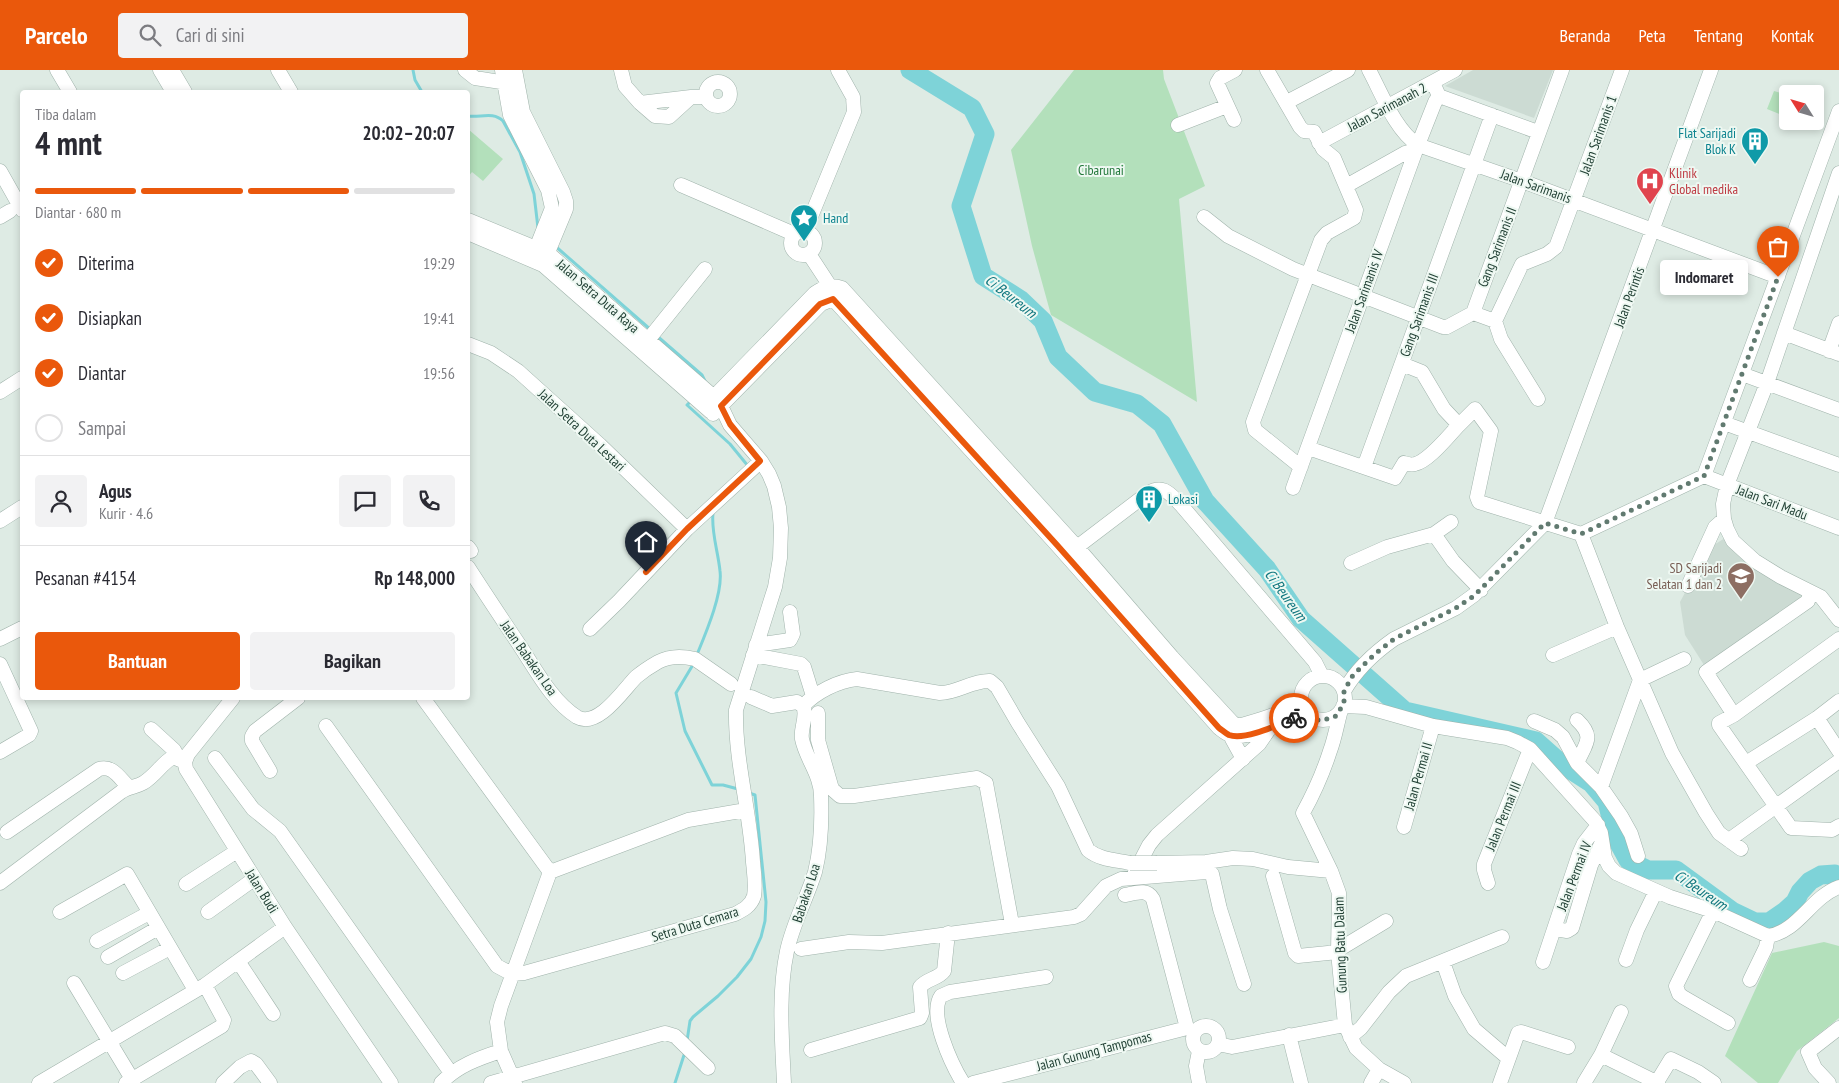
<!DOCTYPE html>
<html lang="id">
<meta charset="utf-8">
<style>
:root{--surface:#fff;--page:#f2f2f3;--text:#2b2b33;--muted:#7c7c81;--line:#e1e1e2;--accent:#ea580c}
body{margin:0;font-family:"PT Sans Narrow",sans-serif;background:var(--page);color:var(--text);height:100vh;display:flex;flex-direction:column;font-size:19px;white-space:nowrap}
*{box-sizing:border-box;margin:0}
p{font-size:16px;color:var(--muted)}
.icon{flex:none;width:28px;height:28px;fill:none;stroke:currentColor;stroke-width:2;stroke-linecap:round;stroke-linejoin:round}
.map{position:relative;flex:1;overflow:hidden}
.panel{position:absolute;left:20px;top:20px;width:450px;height:610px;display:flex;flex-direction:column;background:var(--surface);border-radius:5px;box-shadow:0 2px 8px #0003}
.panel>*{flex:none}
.needle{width:32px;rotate:307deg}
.buttons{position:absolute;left:1779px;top:15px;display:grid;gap:10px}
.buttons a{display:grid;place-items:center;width:45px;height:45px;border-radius:5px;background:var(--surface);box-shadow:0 2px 8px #0003;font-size:25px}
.pin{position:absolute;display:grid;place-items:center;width:42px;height:42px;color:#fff;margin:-51px -21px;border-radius:50% 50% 50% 0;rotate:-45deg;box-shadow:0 0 5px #0007}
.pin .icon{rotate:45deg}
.courier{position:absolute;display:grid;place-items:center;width:50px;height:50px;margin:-25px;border:4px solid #ea580c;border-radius:50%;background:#fff;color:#222;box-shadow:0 1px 6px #0007}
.bubble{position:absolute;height:35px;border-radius:5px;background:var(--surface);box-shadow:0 2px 8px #0003;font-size:16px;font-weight:600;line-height:35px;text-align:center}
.headline em{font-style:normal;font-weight:600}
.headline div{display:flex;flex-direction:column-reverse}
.headline{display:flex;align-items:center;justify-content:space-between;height:85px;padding:0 15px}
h1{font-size:32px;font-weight:600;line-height:38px}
.bar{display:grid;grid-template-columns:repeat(4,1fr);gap:8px 5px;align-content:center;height:60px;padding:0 15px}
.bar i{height:6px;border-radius:4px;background:var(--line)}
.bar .on{background:var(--accent)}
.bar p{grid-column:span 4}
.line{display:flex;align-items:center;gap:12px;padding:0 15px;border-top:1px solid var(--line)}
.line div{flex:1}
.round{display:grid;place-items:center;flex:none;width:52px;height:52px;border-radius:5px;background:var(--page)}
ol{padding:0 15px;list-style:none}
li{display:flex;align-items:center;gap:15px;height:55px}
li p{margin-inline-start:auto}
li .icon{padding:5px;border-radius:50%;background:var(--accent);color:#fff;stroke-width:4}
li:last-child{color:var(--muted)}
li i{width:28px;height:28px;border:2px solid var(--line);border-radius:50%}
.primary-button{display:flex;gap:10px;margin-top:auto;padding:10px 15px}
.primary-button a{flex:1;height:58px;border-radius:5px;background:var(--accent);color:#fff;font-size:20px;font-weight:600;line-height:58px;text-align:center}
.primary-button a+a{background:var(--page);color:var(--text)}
header{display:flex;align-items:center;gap:30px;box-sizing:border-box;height:70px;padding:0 25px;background:var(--accent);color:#fff}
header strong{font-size:24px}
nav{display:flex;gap:28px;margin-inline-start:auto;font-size:18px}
.search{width:350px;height:45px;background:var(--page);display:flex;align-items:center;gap:12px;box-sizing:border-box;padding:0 18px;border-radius:5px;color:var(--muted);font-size:19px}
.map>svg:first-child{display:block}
.built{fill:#ccdbd3}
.green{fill:#b3e0bb}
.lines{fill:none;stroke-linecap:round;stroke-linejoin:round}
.stream{stroke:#7ed3d8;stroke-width:3}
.river{stroke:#7ed3d8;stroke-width:19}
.minor-casing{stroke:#a0b3ab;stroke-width:15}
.minor{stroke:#fff;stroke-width:14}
.minor-bridge-casing{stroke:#a0b3ab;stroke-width:15;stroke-linecap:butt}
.minor-bridge{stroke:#fff;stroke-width:14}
.done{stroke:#617a70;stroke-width:5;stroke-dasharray:0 9}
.route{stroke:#ea580c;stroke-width:6}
.labels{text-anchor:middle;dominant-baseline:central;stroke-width:4;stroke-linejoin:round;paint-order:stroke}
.street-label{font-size:14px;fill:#1d3d31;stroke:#eef8f2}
.culture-label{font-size:14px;fill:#0d838f;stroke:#eef8f2;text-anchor:start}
.park-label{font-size:14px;fill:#23783b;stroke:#eef8f2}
.health-label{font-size:14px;fill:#be3a42;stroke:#eef8f2;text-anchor:start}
.education-label{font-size:14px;fill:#785e54;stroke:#eef8f2;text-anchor:end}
.water-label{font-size:15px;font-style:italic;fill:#11777f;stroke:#eef8f2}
</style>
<header>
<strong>Parcelo</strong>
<div class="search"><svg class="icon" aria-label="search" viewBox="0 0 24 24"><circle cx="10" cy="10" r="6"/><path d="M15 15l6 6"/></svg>Cari di sini</div>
<nav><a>Beranda</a><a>Peta</a><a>Tentang</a><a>Kontak</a></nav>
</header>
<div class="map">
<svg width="1839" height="1013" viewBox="0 0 1839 1013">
<rect width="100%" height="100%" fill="#deebe4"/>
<!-- built -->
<path class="built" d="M1473 0H1553L1534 48 1445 16Z
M1725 468 1803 521 1804 528 1704 595 1685 565 1680 532 1709 478Z"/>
<!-- green -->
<path class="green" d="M1074 0H1163L1164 9 1205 116 1179 129 1197 332 1051 245 1032 176 1011 80Z
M1774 21 1787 25V47L1767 39Z
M468 59 503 89 483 111 472 102 468 107Z
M1824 872 1839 876V948L1797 981 1778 1013H1758L1725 986 1772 883Z"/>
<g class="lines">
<!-- stream -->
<path class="stream" d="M413 0 415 10 422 22
M468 46C480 48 493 41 503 51L520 82 534 124 538 158
M554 175 651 260
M657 266 702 305 705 311
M692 330 687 335 730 374 748 396
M696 587C705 565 723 524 720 501 718 481 711 462 713 443
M694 593 676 623 685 661 712 715H723L738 719
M687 971 690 951 693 947 718 926 737 907 751 889 761 867 765 851 766 832 755 725 749 723
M675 1013 685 982"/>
<!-- river -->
<path class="river" d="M910 0 972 38 985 64 961 136 983 206 1021 230 1043 251 1058 287 1095 322 1137 334 1162 354 1205 431 1267 499 1301 549 1405 641 1536 671 1563 695 1591 713 1607 732 1616 768 1628 790 1648 800H1676L1732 841 1755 852H1769L1785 841 1795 832 1800 822 1810 811 1821 805 1835 804 1839 806"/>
<!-- minor casing -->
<g class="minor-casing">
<path id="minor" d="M57 0 70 22
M160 0 173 22
M172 0 185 22
M278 0 291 22
M465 0 475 8 513 14
M502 0 510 45 548 120 552 138 533 186
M515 0 523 42 563 122 566 131V139L544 192
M621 0 625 16 640 33 691 27H706
M1267 0 1300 57 1304 61 1314 62 1323 79 1334 88 1356 140 1354 148 1327 163 1321 170 1253 352 1255 360 1301 397
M1369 0C1382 24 1395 60 1418 75L1522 111 1778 207
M706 24a12 12 0 1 1 24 0a12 12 0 1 1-24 0Z
M1435 17 1439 26 1538 62
M1287 32 1348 0
M640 33 655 46 669 47 691 27
M1234 50 1217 13 1220 8 1235 0
M1178 55 1227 36
M1319 73 1455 0
M0 101 22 140
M1839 103 1767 313 1727 415 1723 434 1724 449 1727 459 1733 471 1755 491 1781 507 1821 527 1839 550
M681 115 794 164
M1346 116 1405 83 1416 80
M0 147 10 141
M1204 147 1228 166 1293 199 1443 257H1447L1473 243
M791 173a12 12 0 1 1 24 0a12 12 0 1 1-24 0Z
M805 161 854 42 853 27 838 0
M468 163 543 195 711 342
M809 184 830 216 832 224
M1473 243 1495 251 1522 194 1547 184 1556 177 1622 0
M1473 243 1562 0
M1495 251 1501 269 1538 329
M1784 263 1839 284
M648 270 705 199
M468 274 491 283 518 301 600 375 687 459
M1829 281 1839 253
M1742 304 1839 340
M0 322 22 308
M705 336 815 223C824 217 831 214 842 218L1077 477 1172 587 1232 652 1236 655H1241C1262 649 1283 644 1300 630
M713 344 821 234 833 229 1057 475 1219 658C1223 661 1227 665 1233 666 1252 668 1288 651 1306 643
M1724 353 1839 395
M1459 355 1475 339 1491 361 1477 427 1479 432 1581 464 1704 406
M1308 378 1395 408 1404 393C1407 394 1412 395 1415 394 1429 391 1449 365 1459 355L1444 339 1422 302 1402 294
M1364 397 1492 45
M1704 406 1839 41
M1704 406 1839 458
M1293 418 1416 80 1435 32 1439 26
M0 451 22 437
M1434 464 1453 491 1481 520
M1581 464 1617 557 1672 683 1706 743 1719 763 1741 779
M468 477 471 481
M1077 477 1148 423C1164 414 1170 424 1181 435L1315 592 1322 606
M1351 493 1387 477 1434 464 1451 452
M468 497C486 525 504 552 522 579 537 602 553 632 577 647 598 659 624 619 636 607 642 602 651 596 658 592 669 586 683 586 695 589L731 614
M1688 516 1715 457 1724 449
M590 559 619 531 687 459 761 391
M0 569 22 558
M1839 569 1734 645 1719 653V655L1791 758 1832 760 1839 756
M756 575 790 570 793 564 790 542
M753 585 801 594 804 597 813 626
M1553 585 1617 557
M0 594 31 661 29 665 0 682
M1301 628a22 22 0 1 1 44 0a22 22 0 1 1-44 0Z
M1344 621C1356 600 1374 583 1394 569L1456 538 1474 525 1545 453 1711 0
M751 627 772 636 797 632 803 636
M233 628 188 684 185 692 186 699 285 857 391 1013
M423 628 550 802
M803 636C816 622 838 611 857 609L940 623C957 623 973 610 990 611L997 617 1018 653 1058 716 1088 780C1100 790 1116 790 1130 793
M1343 636 1366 637 1433 656 1507 668 1517 672 1530 679 1595 751 1601 763 1605 788 1609 796 1616 803 1670 827 1713 841 1768 866C1798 862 1811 827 1839 817
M1341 640C1337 654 1335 668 1330 681 1323 703 1314 723 1303 743L1331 801 1339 823 1338 882 1345 955 1356 978 1379 999 1404 1013
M818 643V670L832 719 840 726H854L977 708 986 713 1012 854
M1734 645 1706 602 1808 531 1810 522
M1817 648 1839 681
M1577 650C1595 667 1586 673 1577 693
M1534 651 1555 660 1563 667 1577 693 1601 717 1621 746 1631 764 1638 786
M326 656 497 896 512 904 524 903 735 844C743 840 751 836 754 826 756 815 754 803 753 792 750 741 735 691 736 640L775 517 780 488 781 458 779 437 774 416 769 404 761 391 730 355 721 336 714 327 548 183 468 150
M1235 658 1232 669 1243 689
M151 659 174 680 178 687
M215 688 253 739 280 761 451 1003
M1746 693 1817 648 1839 631
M270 701 252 671V666L255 661 298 628
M1601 717 1640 610 1684 589
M1404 757 1433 656
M7 762 99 699C113 695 119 708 129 717
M1729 770 1839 691
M1157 793 1206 792 1233 788 1253 789 1288 797 1331 801
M550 802 688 750 746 740
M1135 802 1149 775 1157 765 1259 674 1270 658 1269 656
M1273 806 1295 883 1298 886 1338 882
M0 813 121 722C128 717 136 717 143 713 155 706 162 693 173 687L185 692
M1488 813 1484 800V794L1530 679
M186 814 237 781
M1125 825C1136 823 1147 818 1153 829L1187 958 1194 962
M1713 841 1676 916 1679 924 1683 927 1728 953
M60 842 127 804 195 920
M208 842 254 809
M1555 859 1567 861 1572 858 1591 795 1602 772
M97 871 149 843
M801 879 849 872 882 873 1074 847 1081 844 1106 816 1121 809 1206 802 1212 804 1220 839 1244 914
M1338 880 1386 851
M108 887 158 858
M1626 890 1637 860 1656 821
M238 891 273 944
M1443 892 1455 926 1474 959 1508 988
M1543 892 1579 784 1584 773 1598 755
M123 903 170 878
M1750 910 1766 877 1768 866
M74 913 132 1009
M1193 969a13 13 0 1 1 26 0a13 13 0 1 1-26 0Z
M1289 965 1301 1013
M1350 967 1361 958 1389 922 1406 906 1502 867
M1218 974 1232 977 1345 955
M811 980 920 948 922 943 920 917C926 909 938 909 944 901L948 863
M1601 985 1658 1013
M1657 1012 1671 989 1698 1002 1714 1013
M39 1013 205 915 285 857
M126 1013 222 956 224 950 205 915
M223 1013 240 997 251 991 256 994 270 1013
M441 1013C457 996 479 988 501 981
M491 1013 665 963 675 966 708 998
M515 1013 501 981 497 952 501 936 550 802
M784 1013C782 970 778 923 787 881 793 853 807 828 815 802 821 778 822 751 821 726 821 705 806 689 802 669 800 658 808 646 803 636
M963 1013C952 995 928 945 941 926L950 922 1046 907
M973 1013 1187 958
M1199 1013 1196 996 1199 981
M1371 1013 1379 999
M1500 1013 1518 963 1521 962 1568 977
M1584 1013 1601 985 1621 942
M1829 1013 1815 998 1808 982 1839 958"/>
</g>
<!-- minor -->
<use href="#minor" class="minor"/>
<!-- minor-bridge casing -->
<g class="minor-bridge-casing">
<path id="minor-bridge" d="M1130 793H1157"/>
</g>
<!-- minor-bridge -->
<use href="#minor-bridge" class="minor-bridge"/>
</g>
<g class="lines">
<!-- done -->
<path class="done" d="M1294 648 1306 643 1317 650H1324L1336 646 1344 633V621L1353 605 1375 584 1394 569 1456 538 1474 526 1545 453 1581 464 1704 406 1778 207"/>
<!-- route -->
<path class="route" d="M646 502 687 459 760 391 730 354 721 336 820 234 833 229 1057 475 1219 658C1222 660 1225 663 1229 665 1245 671 1279 654 1294 648"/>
</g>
<!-- icons -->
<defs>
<g id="building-pin" transform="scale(1.4375)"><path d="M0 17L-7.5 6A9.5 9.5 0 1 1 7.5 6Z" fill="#0f9aa8" stroke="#eef8f2"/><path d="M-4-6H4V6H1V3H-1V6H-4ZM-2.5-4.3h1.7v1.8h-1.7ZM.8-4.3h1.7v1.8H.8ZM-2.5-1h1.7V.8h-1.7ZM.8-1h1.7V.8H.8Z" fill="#fff"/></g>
<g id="hospital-pin" transform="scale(1.4375)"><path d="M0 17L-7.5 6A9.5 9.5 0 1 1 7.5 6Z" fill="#e0444e" stroke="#eef8f2"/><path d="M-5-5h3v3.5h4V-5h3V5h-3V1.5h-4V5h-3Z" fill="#fff"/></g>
<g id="sight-pin" transform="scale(1.4375)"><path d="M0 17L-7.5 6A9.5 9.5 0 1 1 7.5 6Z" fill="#0f9aa8" stroke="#eef8f2"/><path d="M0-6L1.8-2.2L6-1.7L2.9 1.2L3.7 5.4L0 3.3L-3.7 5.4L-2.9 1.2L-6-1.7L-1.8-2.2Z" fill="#fff"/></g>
<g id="school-pin" transform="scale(1.4375)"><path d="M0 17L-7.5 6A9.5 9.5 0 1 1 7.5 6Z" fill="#8d6e63" stroke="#eef8f2"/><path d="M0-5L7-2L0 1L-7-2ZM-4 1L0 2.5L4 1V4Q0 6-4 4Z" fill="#fff"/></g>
</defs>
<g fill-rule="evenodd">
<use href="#building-pin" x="1755" y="71"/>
<use href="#hospital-pin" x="1650" y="111"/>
<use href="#sight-pin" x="804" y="148"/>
<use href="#building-pin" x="1149" y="429"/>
<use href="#school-pin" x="1741" y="506"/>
</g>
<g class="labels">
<!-- street labels -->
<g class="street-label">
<text transform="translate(1387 37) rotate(-28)">Jalan Sarimanah 2</text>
<text transform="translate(1598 65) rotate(-70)">Jalan Sarimanis 1</text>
<text transform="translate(1536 116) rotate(20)">Jalan Sarimanis</text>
<text transform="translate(1497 177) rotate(-69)">Gang Sarimanis II</text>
<text transform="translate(1364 221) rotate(-70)">Jalan Sarimanis IV</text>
<text transform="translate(598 226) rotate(41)">Jalan Setra Duta Raya</text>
<text transform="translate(1629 227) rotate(-70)">Jalan Perintis</text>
<text transform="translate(1419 245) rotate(-70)">Gang Sarimanis III</text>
<text transform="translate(582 360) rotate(43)">Jalan Setra Duta Lestari</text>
<text transform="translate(1772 432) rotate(21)">Jalan Sari Madu</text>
<text transform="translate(529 588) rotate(55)">Jalan Babakan Loa</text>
<text transform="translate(1418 706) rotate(-74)">Jalan Permai II</text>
<text transform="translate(1503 746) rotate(-68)">Jalan Permai III</text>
<text transform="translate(1574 806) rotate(-69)">Jalan Permai IV</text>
<text transform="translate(262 821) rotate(58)">Jalan Budi</text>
<text transform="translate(806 823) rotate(-72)">Babakan Loa</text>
<text transform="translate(695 854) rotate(-17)">Setra Duta Cemara</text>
<text transform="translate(1340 875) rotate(-92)">Gunung Batu Dalam</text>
<text transform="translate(1094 981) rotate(-15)">Jalan Gunung Tampomas</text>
</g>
<!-- culture labels -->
<g class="culture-label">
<text x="1736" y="63" text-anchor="end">Flat Sarijadi<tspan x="1736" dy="16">Blok K</tspan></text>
<text x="823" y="148">Hand</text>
<text x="1168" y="429">Lokasi</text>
</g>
<!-- park labels -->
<g class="park-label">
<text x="1101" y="100">Cibarunai</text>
</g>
<!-- health labels -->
<g class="health-label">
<text x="1669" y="103">Klinik<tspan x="1669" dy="16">Global medika</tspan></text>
</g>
<!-- education labels -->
<g class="education-label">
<text x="1722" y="498">SD Sarijadi<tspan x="1722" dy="16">Selatan 1 dan 2</tspan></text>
</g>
<!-- water labels -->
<g class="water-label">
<text transform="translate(1011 226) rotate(38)">Ci Beureum</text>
<text transform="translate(1286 525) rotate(54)">Ci Beureum</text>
<text transform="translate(1701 820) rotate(34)">Ci Beureum</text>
</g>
</g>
</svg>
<div class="buttons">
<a><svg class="needle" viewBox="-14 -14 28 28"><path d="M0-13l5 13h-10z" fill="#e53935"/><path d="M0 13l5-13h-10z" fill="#7c7c81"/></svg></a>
</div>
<div class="pin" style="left:1778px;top:207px;background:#ea580c"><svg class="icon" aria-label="bag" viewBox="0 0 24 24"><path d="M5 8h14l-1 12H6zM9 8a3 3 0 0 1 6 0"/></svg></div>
<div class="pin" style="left:646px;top:502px;background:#1f2937"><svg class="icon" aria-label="home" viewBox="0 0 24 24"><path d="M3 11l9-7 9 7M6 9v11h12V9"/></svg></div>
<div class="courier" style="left:1294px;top:648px"><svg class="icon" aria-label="bike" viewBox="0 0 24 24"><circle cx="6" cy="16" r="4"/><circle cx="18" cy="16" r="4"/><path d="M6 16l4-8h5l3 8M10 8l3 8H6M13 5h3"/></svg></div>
<div class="bubble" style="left:1660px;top:190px;width:88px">Indomaret</div>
<section class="panel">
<div class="headline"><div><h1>4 mnt</h1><p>Tiba dalam</p></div><em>20:02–20:07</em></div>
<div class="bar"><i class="on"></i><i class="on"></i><i class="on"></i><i></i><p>Diantar · 680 m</p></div>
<ol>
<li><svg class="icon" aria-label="check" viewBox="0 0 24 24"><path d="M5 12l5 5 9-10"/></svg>Diterima<p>19:29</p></li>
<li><svg class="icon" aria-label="check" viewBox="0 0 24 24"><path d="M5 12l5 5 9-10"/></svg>Disiapkan<p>19:41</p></li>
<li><svg class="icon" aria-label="check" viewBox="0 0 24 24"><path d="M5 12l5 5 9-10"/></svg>Diantar<p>19:56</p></li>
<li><i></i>Sampai</li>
</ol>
<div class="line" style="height:90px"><a class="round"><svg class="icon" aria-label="person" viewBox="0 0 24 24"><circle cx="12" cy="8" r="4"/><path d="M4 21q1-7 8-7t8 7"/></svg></a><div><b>Agus</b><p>Kurir · 4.6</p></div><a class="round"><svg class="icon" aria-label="chat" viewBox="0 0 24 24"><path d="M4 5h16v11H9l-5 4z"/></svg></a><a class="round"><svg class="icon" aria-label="phone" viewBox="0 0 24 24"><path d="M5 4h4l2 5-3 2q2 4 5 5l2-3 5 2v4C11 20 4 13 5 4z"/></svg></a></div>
<div class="line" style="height:65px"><div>Pesanan #4154</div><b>Rp 148,000</b></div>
<div class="primary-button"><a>Bantuan</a><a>Bagikan</a></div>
</section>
</div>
